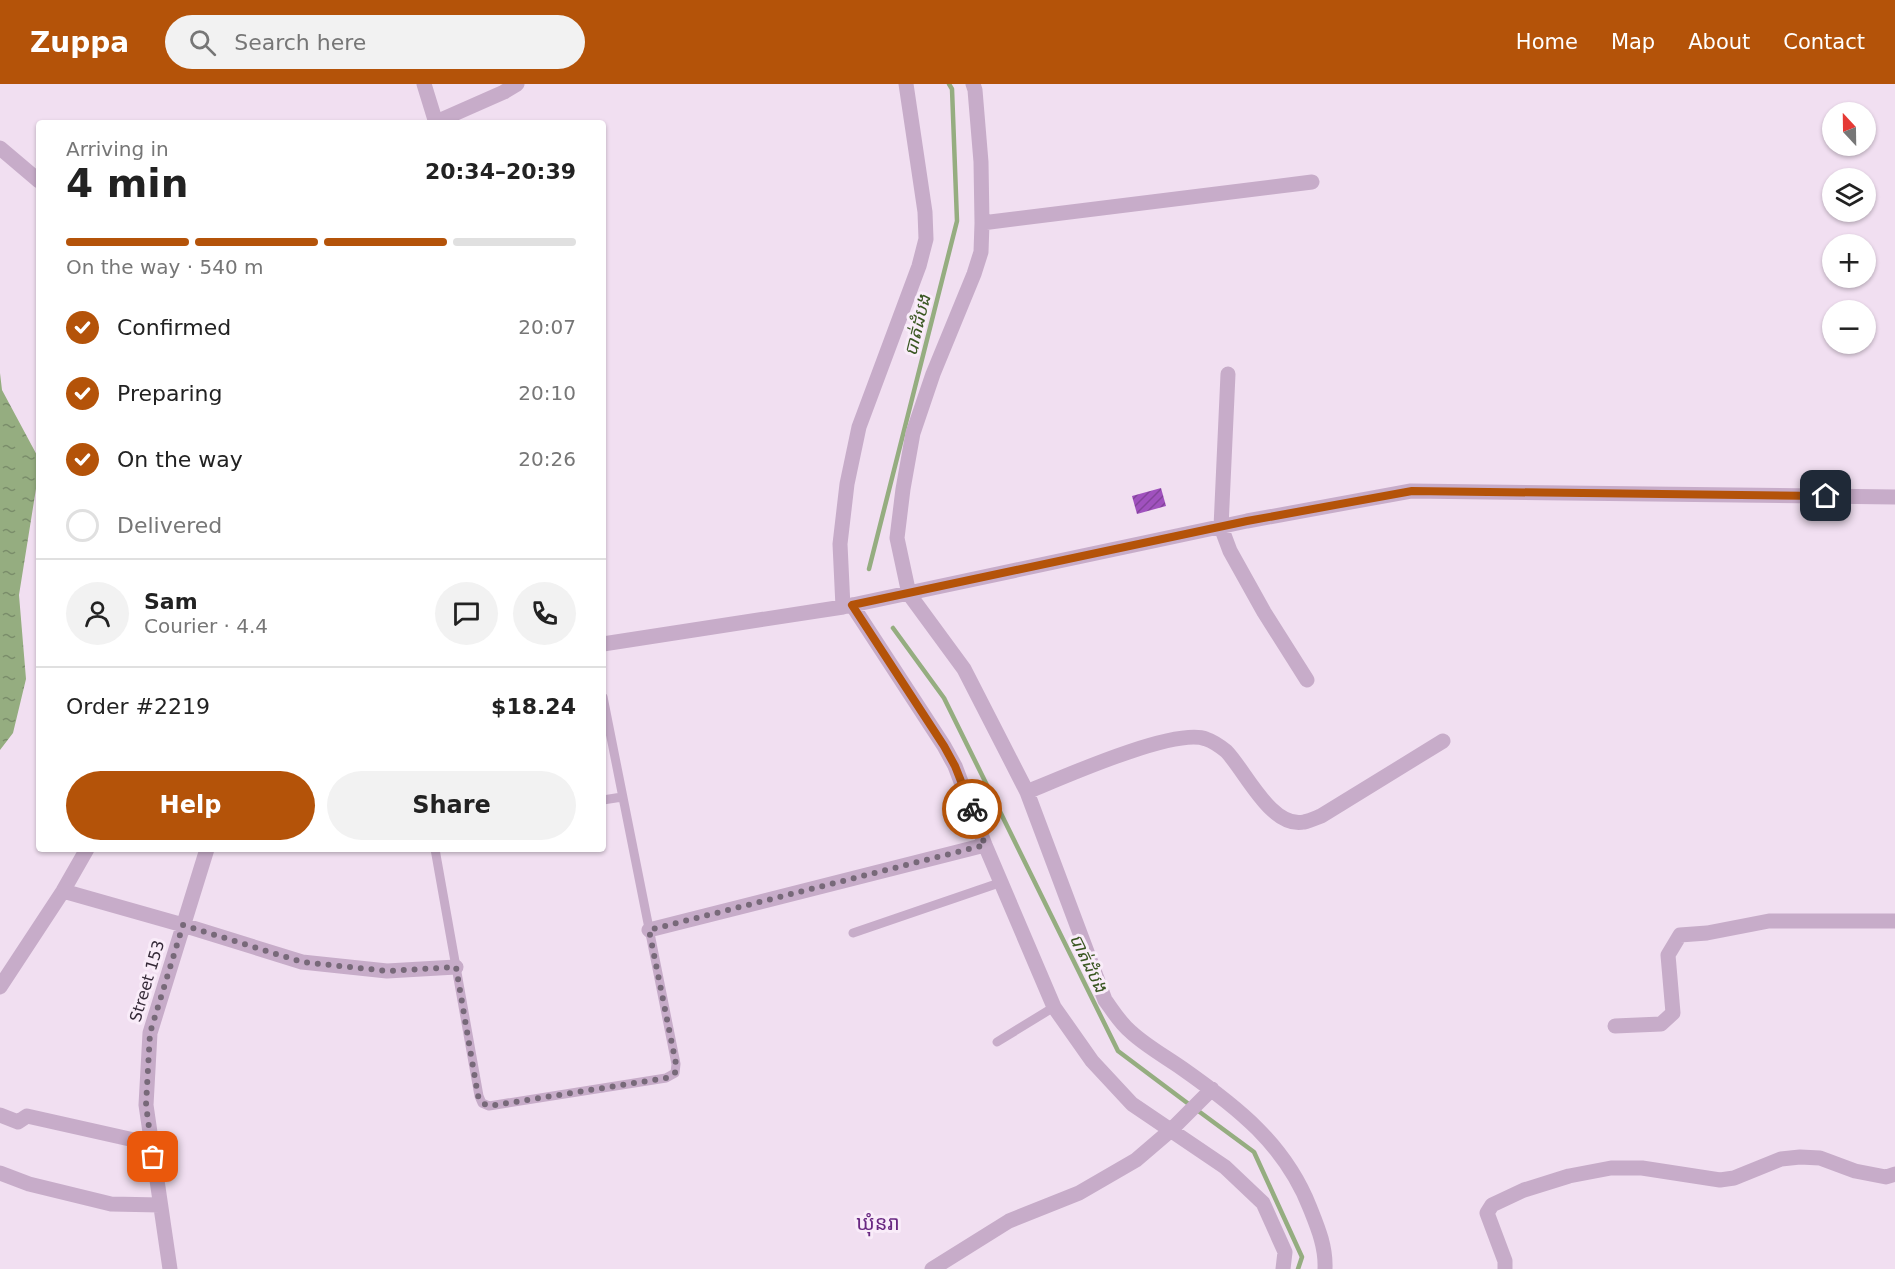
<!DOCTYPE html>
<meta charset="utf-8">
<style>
:root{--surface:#fff;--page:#f2f2f2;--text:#222;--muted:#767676;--line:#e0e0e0;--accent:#b45309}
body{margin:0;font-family:"DejaVu Sans","Noto Sans Khmer",sans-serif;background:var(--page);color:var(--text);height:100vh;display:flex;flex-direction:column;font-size:22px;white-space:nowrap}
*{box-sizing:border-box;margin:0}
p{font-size:20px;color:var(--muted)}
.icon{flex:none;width:33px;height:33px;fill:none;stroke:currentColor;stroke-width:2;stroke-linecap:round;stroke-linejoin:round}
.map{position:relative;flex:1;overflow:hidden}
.details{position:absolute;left:36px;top:36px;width:570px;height:732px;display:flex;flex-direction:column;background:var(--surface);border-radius:6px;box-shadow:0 2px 4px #0004}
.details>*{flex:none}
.needle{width:39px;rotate:338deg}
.fabs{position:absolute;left:1822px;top:18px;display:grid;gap:12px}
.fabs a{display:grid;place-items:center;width:54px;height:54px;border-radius:50%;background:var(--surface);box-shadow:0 2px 4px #0004;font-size:30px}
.pin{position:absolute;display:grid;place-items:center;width:51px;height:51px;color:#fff;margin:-26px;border-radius:12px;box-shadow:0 3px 9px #0006}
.courier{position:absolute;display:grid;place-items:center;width:60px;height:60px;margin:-30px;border:4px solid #b45309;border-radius:50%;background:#fff;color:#222;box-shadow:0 2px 8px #0007}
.head em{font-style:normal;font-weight:700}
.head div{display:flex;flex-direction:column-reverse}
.head{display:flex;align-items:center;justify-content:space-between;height:102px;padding:0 30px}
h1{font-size:39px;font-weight:700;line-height:45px}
.bar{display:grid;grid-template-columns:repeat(4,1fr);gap:9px 6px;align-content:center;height:72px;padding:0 30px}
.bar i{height:8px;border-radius:4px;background:var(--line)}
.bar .on{background:var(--accent)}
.bar p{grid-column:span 4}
.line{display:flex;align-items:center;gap:15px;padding:0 30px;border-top:2px solid var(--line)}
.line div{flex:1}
.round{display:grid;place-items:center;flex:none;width:63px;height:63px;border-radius:32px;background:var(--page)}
ol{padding:0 30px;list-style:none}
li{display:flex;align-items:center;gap:18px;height:66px}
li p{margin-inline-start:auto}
li .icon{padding:6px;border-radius:50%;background:var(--accent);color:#fff;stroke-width:4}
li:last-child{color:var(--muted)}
li i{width:33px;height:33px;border:3px solid var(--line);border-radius:50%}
.cta{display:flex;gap:12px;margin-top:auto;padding:12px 30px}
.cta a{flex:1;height:69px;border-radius:36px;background:var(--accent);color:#fff;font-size:24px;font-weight:700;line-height:69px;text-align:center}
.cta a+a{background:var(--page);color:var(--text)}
header{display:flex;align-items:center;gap:36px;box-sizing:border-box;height:84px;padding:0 30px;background:var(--accent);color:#fff}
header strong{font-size:28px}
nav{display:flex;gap:33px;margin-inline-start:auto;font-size:21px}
.search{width:420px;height:54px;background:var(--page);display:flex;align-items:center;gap:15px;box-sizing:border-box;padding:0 21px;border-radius:33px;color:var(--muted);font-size:22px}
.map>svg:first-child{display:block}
.water{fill:url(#water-ripples)}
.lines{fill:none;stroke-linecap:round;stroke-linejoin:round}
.stream{stroke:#95ad80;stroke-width:4.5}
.building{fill:url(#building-hatch)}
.service{stroke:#c7acc9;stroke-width:9}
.minor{stroke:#c7acc9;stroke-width:15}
.done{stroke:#776979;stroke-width:6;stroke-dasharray:0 10.8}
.route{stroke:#b45309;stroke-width:8}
.labels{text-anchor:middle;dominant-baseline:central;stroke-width:6;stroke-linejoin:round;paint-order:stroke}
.street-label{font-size:16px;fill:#352a38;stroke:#f9ecf9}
.water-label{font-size:18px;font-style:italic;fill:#3a5722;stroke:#f9ecf9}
.quarter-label{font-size:20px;fill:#692882;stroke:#f9ecf9}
</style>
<header>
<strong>Zuppa</strong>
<div class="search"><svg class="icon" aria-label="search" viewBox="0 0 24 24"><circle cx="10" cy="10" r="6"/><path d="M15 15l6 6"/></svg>Search here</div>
<nav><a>Home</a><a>Map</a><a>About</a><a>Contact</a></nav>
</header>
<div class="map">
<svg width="1895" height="1185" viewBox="0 0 1895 1185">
<defs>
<pattern id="water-ripples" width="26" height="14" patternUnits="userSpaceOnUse" patternTransform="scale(1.5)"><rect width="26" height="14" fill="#95ad80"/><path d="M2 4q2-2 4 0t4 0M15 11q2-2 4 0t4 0" fill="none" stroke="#7a8d6a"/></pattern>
<pattern id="building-hatch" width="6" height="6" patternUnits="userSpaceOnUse" patternTransform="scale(1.5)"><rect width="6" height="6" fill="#a051be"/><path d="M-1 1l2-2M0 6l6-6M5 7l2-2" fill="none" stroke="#83439b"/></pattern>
</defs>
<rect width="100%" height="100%" fill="#f1dff1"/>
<!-- water -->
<path class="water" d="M0 289 2 306 39 375V386L19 511 26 595 13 649 0 666Z"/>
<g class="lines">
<!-- stream -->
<path class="stream" d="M869 485 957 137 952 5 949 0
M893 544 944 614 1118 967 1190 1021
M1197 1026 1254 1068 1302 1173 1298 1185"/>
</g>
<!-- building -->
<path class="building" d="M1161 404 1166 422 1137 430 1132 412Z"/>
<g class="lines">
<!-- service -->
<path class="service" d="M603 716 622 713
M435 765 479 1012 482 1019 489 1022 666 994 675 989 676 980 603 613
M853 849 1002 798
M997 958 1054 923"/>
<!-- minor -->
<path class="minor" d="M424 0 436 39
M973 0 975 6 981 78 982 139 981 168 974 190 933 290 913 349 903 405 897 454 909 510 964 585 1027 708 1105 916C1113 927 1120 939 1131 948 1146 962 1166 973 1183 985 1237 1023 1285 1060 1310 1124 1318 1144 1326 1163 1325 1185
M436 38 504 8 517 0
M0 64 39 97
M982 139 1312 98
M1228 290 1221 443 1230 467 1264 528 1307 596
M852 521 944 662 955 682 985 761 1054 923 1092 977 1132 1020 1225 1083 1263 1119 1285 1168 1283 1185
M843 523 840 460 847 400 859 343 919 182 926 155 925 128 906 0
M603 560 843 523 1247 437 1411 407 1895 413
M1027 708C1061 694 1175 643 1206 655 1212 657 1221 663 1226 667 1245 686 1271 745 1304 738 1310 737 1316 734 1321 732L1443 657
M63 807 183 841 302 878 387 887 456 883
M649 846 985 761
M0 903 63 807 87 765
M1615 942 1661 940 1673 929 1668 871 1680 851 1707 849 1769 837H1895
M0 1031 18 1038 27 1032 152 1060
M0 1089 29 1100 111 1120 160 1121
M170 1185 146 1021 150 949 207 765
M932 1185 1009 1137 1079 1109 1136 1076 1171 1046 1212 1005
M1505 1185V1177L1487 1129 1492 1121 1524 1106 1569 1092 1611 1084H1642L1720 1096 1734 1094 1781 1075 1800 1073 1820 1074 1855 1087 1886 1093 1895 1090"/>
</g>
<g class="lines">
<!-- done -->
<path class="done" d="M153 1073 146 1021 150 949 183 841 302 878 387 887 456 883 478 1012 482 1019 489 1022 666 994 675 989 676 980 649 846 985 761 972 725"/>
<!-- route -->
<path class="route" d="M972 725 955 682 944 662 852 521 1247 437 1412 407 1826 412"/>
</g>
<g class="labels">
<!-- street labels -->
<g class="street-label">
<text transform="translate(147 897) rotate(-73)">Street 153</text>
</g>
<!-- water labels -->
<g class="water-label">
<text transform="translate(917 241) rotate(-76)">បាត់ដំបង</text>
<text transform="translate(1089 879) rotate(64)">បាត់ដំបង</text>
</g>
<!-- quarter labels -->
<g class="quarter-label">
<text x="878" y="1139">ឃុំនរា</text>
</g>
</g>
</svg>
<div class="fabs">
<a><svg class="needle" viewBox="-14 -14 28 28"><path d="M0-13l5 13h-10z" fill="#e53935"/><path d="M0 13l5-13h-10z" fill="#767676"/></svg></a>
<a><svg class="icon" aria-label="layers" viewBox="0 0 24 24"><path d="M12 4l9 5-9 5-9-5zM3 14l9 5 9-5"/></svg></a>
<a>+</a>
<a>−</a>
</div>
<div class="pin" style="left:153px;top:1073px;background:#ea580c"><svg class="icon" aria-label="bag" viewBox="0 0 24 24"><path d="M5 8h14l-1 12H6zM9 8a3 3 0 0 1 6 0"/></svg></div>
<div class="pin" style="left:1826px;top:412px;background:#1f2937"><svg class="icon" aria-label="home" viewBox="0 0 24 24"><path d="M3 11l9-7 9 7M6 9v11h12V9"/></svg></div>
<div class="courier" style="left:972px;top:725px"><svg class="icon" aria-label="bike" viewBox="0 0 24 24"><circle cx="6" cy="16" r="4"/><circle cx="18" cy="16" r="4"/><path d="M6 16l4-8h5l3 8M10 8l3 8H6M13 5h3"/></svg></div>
<section class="details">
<div class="head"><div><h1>4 min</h1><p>Arriving in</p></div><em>20:34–20:39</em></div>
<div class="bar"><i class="on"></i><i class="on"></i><i class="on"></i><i></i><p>On the way · 540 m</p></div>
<ol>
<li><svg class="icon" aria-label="check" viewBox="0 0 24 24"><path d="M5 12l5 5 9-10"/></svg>Confirmed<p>20:07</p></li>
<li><svg class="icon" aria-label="check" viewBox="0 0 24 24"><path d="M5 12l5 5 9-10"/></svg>Preparing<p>20:10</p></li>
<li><svg class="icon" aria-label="check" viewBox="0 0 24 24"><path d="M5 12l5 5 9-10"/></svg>On the way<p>20:26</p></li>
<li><i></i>Delivered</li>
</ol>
<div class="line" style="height:108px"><a class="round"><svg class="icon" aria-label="person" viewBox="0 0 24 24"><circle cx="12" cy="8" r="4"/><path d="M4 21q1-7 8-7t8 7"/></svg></a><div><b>Sam</b><p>Courier · 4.4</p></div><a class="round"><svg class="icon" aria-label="chat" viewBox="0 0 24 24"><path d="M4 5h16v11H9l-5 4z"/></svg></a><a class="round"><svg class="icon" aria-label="phone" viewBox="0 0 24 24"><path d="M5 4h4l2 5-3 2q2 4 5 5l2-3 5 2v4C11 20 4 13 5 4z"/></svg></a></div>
<div class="line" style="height:78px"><div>Order #2219</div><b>$18.24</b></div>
<div class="cta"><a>Help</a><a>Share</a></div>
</section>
</div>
